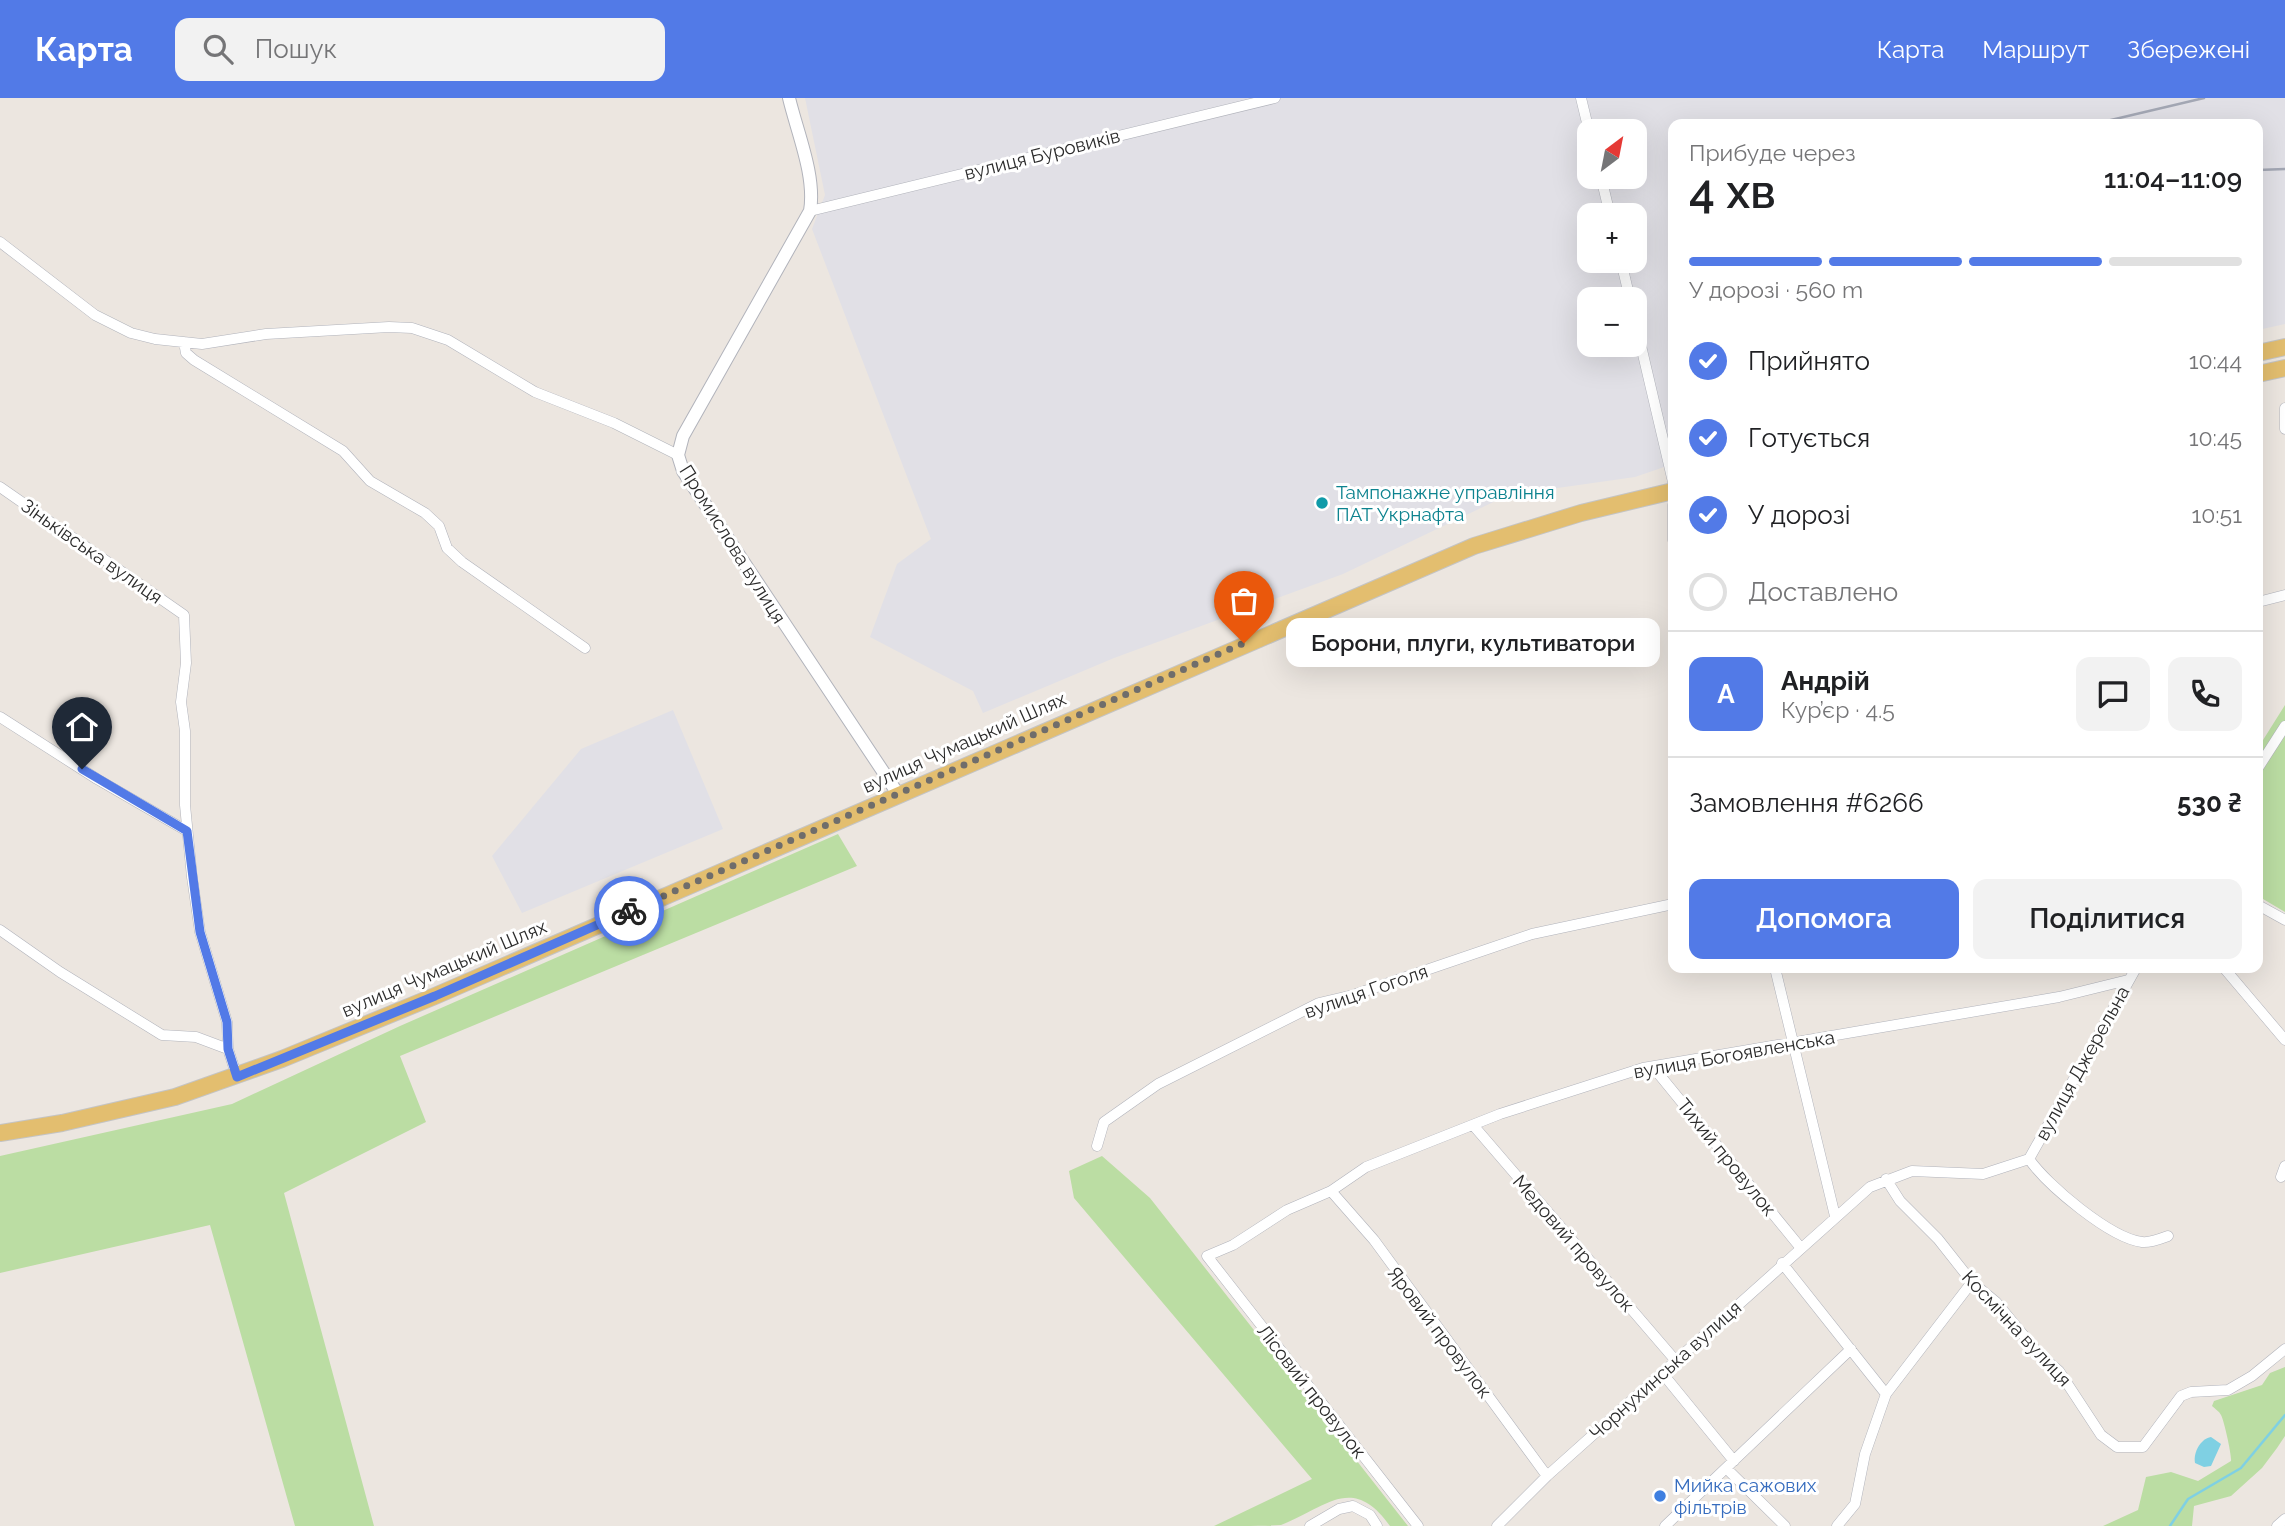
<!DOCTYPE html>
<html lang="uk">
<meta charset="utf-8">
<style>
:root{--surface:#fff;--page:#f2f2f2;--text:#202124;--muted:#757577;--line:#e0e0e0;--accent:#527ae7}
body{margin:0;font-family:Raleway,sans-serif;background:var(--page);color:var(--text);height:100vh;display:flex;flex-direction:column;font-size:26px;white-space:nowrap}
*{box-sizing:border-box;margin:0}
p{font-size:23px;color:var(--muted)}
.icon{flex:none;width:38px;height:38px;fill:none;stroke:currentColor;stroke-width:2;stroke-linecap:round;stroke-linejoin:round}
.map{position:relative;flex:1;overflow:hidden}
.drawer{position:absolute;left:1668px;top:21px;width:595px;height:854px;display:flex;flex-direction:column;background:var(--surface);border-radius:14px;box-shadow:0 7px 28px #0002}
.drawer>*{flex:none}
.needle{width:46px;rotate:32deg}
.fabs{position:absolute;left:1577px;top:21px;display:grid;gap:14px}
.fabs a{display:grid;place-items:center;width:70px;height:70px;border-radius:14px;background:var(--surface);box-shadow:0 7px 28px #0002;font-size:35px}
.pin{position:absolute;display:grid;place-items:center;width:60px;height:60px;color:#fff;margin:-72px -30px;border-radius:50% 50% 50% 0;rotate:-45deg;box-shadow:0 0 7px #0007}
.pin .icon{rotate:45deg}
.courier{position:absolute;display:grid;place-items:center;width:70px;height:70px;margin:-35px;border:5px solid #527ae7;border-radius:50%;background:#fff;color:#222;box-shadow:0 2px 9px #0007}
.bubble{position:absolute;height:49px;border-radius:14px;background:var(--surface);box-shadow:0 7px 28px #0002;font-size:23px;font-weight:600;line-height:49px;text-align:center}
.head em{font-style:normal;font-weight:600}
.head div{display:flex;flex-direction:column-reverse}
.head{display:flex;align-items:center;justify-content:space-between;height:119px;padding:0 21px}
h1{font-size:46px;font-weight:600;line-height:52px}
.bar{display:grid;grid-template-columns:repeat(4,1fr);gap:10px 7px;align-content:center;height:84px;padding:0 21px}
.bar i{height:9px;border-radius:5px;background:var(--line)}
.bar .selected{background:var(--accent)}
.bar p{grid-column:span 4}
.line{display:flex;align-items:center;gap:18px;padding:0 21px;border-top:2px solid var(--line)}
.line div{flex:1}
.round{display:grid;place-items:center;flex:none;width:74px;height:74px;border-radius:14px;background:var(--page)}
ol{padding:0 21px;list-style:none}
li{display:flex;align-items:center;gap:21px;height:77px}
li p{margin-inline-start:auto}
li .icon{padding:7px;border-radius:50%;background:var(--accent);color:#fff;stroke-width:4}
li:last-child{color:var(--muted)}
li i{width:38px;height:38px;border:4px solid var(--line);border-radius:50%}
.cta{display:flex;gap:14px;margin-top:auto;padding:14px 21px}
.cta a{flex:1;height:80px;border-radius:14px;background:var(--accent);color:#fff;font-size:28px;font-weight:600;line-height:80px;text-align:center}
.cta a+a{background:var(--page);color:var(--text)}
header{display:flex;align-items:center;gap:42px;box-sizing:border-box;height:98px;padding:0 35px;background:var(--accent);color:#fff}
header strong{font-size:33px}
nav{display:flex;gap:38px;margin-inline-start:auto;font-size:24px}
.search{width:490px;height:63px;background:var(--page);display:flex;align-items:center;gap:18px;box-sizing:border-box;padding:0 24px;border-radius:14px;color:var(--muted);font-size:26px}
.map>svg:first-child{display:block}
.industrial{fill:#e1e0e6;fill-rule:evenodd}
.green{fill:#bbdda3}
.water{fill:#7fd0e3}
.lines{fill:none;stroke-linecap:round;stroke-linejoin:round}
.stream{stroke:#7fd0e3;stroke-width:2.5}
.minor-casing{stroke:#b1b3bb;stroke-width:11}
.tertiary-casing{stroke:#b1b3bb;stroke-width:14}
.primary-casing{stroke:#c4c4c4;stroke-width:18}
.minor{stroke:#fff;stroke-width:10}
.tertiary{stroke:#fff;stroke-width:12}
.primary{stroke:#e3be6f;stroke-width:16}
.rail{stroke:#a3a7b4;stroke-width:2.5}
.done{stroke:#6f6d6b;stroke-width:7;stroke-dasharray:0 12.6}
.route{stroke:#527ae7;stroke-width:9}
.culture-dot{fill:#0f9aa8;stroke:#fff;stroke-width:2.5}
.shop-dot{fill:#3f7fe0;stroke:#fff;stroke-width:2.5}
.labels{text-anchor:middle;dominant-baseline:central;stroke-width:6;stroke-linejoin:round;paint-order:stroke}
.street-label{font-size:19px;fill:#2c2c2c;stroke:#fff}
.culture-label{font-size:19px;fill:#0d838f;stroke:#fff;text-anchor:start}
.shop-label{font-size:19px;fill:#366cbe;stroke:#fff;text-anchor:start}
</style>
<header>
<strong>Карта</strong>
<div class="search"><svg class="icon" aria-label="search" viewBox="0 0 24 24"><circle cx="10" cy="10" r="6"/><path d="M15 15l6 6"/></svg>Пошук</div>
<nav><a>Карта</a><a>Маршрут</a><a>Збережені</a></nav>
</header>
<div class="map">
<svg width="2285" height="1428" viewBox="0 0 2285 1428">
<rect width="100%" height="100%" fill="#ece6e0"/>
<!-- industrial -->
<path class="industrial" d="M805 0H2285V226L2258 232V26H1673V366L1635 379 1508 397 1343 476 1114 560 983 615 973 593 870 539 897 466 931 441 812 131 825 97ZM1589 33H1634V79H1589ZM1589 117H1634V163H1589ZM1589 201H1634V247H1589Z
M673 612 723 731 522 815 492 758 581 651Z"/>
<!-- green -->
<path class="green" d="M2285 607V814L2258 798V650Z
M838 736 857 768 400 958 426 1024 284 1095 374 1428H295L210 1127 0 1175V1058L232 1006 400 928Z
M1102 1058 1150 1100 1408 1428H1390C1352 1375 1326 1410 1281 1427 1263 1428 1234 1428 1214 1428L1312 1381 1074 1100 1069 1073Z
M2285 1269V1338L2277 1350 2262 1370 2231 1398 2194 1408 2192 1428H2103L2138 1412 2146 1379 2171 1374 2198 1383 2231 1363C2232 1358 2224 1322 2221 1317 2219 1313 2215 1311 2212 1308L2214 1303 2262 1287 2270 1275Z"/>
<!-- water -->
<path class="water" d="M2211 1339 2221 1346 2211 1368 2204 1369 2195 1365C2193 1355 2200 1341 2211 1339Z"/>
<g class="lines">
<!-- stream -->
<path class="stream" d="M2170 1428 2188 1401 2241 1370 2285 1317"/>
<!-- minor casing -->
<g class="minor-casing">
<path id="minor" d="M1581 0 1589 33
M1601 79 1610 117
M810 113 1275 0
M0 144 95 217 131 235 155 241 202 246 266 236 389 229 412 230 448 242 535 294 614 325 678 357
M1621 163 1630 201
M1634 218 1673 384
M184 244 186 255 194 262 343 353 370 383 425 415 439 428 447 450 462 464 585 550
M2285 310V331
M0 389 184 517 186 565 181 604 185 633V707L192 779 200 834 227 924 228 951 237 979
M1673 407V442
M2258 504 2285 497
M0 619 97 681 187 733
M2258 670 2285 628
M2258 807 2285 822
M0 832 60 874 162 937 196 939 228 951
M1775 870 1835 1118
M2224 870 2285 942
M1653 969 1800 1149
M1473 1027 1676 1263
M1097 1048 1104 1024 1158 986 1319 905 1353 897 1532 836 1673 806
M2029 1061C2047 1087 2110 1140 2142 1144 2150 1145 2160 1141 2168 1138
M2281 1079 2285 1068
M1886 1081 1900 1103 1938 1141 1972 1184 1996 1204 2039 1256 2059 1273 2101 1337 2117 1349H2143L2181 1298 2191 1294 2228 1292 2252 1278 2285 1251
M1331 1093 1374 1142 1547 1378
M1782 1165 1886 1296
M1663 1276 1734 1363
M1728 1372 1785 1428
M1310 1428 1339 1411 1353 1408 1370 1417 1377 1428
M1418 1428 1207 1158 1233 1147 1287 1112 1331 1093 1366 1069 1500 1016 1643 970 2059 899 2128 882
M1497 1428 1547 1378 1870 1089 1912 1073 1983 1076 2029 1061 2136 870
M1665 1428 1851 1251
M1837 1428 1855 1406 1865 1356 1886 1296 1972 1184
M2277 1428 2285 1421"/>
</g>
<!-- tertiary casing -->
<g class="tertiary-casing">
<path id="tertiary" d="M789 0C797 34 816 78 810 113L683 338 678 357 683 373 898 696"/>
</g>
<!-- primary casing -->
<g class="primary-casing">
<path id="primary" d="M2258 255 2285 249
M2258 276 2285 270
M0 1035 62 1025 175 999 282 961 435 898 1474 448 1581 415 1673 393"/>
</g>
<!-- minor -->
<use href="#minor" class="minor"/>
<!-- tertiary -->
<use href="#tertiary" class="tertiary"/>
<!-- primary -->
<use href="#primary" class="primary"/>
<!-- rail -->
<path class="rail" d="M2094 26 2204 0
M2258 72 2285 71"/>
</g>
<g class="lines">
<!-- done -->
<path class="done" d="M629 813 1244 545"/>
<!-- route -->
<path class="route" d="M82 671 187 733 200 834 227 924 228 951 237 979 435 898 629 813"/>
</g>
<!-- markers -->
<circle class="culture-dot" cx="1322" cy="405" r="7"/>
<circle class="shop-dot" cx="1660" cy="1398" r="7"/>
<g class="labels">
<!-- street labels -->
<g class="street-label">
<text transform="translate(1042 56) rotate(-14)">вулиця Буровиків</text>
<text transform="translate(733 446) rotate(58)">Промислова вулиця</text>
<text transform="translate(92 453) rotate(35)">Зіньківська вулиця</text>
<text transform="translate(964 644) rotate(-24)">вулиця Чумацький Шлях</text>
<text transform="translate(444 870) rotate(-23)">вулиця Чумацький Шлях</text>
<text transform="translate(1366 893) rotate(-19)">вулиця Гоголя</text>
<text transform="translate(1734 956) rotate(-10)">вулиця Богоявленська</text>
<text transform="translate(2082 965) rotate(-61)">вулиця Джерельна</text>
<text transform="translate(1727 1059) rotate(51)">Тихий провулок</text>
<text transform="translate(1574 1145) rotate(49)">Медовий провулок</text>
<text transform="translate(2017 1230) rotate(47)">Космічна вулиця</text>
<text transform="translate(1440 1234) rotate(53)">Яровий провулок</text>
<text transform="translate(1665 1272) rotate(-42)">Чорнухинська вулиця</text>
<text transform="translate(1312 1293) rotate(52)">Лісовий провулок</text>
</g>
<!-- culture labels -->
<g class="culture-label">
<text x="1336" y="394">Тампонажне управління<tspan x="1336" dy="22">ПАТ Укрнафта</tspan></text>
</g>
<!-- shop labels -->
<g class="shop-label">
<text x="1674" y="1387">Мийка сажових<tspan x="1674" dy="22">фільтрів</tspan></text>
</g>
</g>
</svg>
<div class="fabs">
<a><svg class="needle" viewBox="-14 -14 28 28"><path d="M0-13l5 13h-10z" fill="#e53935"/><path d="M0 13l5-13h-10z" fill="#757577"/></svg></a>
<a>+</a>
<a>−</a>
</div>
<div class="pin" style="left:1244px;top:545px;background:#ea580c"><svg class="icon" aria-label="bag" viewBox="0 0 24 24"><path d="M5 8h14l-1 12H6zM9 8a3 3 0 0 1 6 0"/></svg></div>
<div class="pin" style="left:82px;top:671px;background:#1f2937"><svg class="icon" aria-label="home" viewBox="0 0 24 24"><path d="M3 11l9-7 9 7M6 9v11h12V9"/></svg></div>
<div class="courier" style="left:629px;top:813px"><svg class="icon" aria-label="bike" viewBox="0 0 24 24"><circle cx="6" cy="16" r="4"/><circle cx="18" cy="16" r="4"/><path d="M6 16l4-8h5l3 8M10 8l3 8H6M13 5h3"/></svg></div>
<div class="bubble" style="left:1286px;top:520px;width:374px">Борони, плуги, культиватори</div>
<section class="drawer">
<div class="head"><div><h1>4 хв</h1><p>Прибуде через</p></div><em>11:04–11:09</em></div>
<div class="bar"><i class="selected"></i><i class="selected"></i><i class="selected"></i><i></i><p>У дорозі · 560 m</p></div>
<ol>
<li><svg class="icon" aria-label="check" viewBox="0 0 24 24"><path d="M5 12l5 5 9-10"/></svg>Прийнято<p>10:44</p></li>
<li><svg class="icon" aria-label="check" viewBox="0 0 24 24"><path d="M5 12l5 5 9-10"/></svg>Готується<p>10:45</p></li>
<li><svg class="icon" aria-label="check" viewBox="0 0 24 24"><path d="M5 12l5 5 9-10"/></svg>У дорозі<p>10:51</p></li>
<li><i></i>Доставлено</li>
</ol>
<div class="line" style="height:126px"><b class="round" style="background:var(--accent);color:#fff">А</b><div><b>Андрій</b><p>Кур’єр · 4.5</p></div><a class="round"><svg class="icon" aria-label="chat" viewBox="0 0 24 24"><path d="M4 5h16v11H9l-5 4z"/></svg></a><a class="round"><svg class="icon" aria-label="phone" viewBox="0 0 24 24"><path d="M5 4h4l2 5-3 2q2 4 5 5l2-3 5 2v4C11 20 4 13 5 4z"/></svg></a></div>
<div class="line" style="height:91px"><div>Замовлення #6266</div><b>530 ₴</b></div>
<div class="cta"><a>Допомога</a><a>Поділитися</a></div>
</section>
</div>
